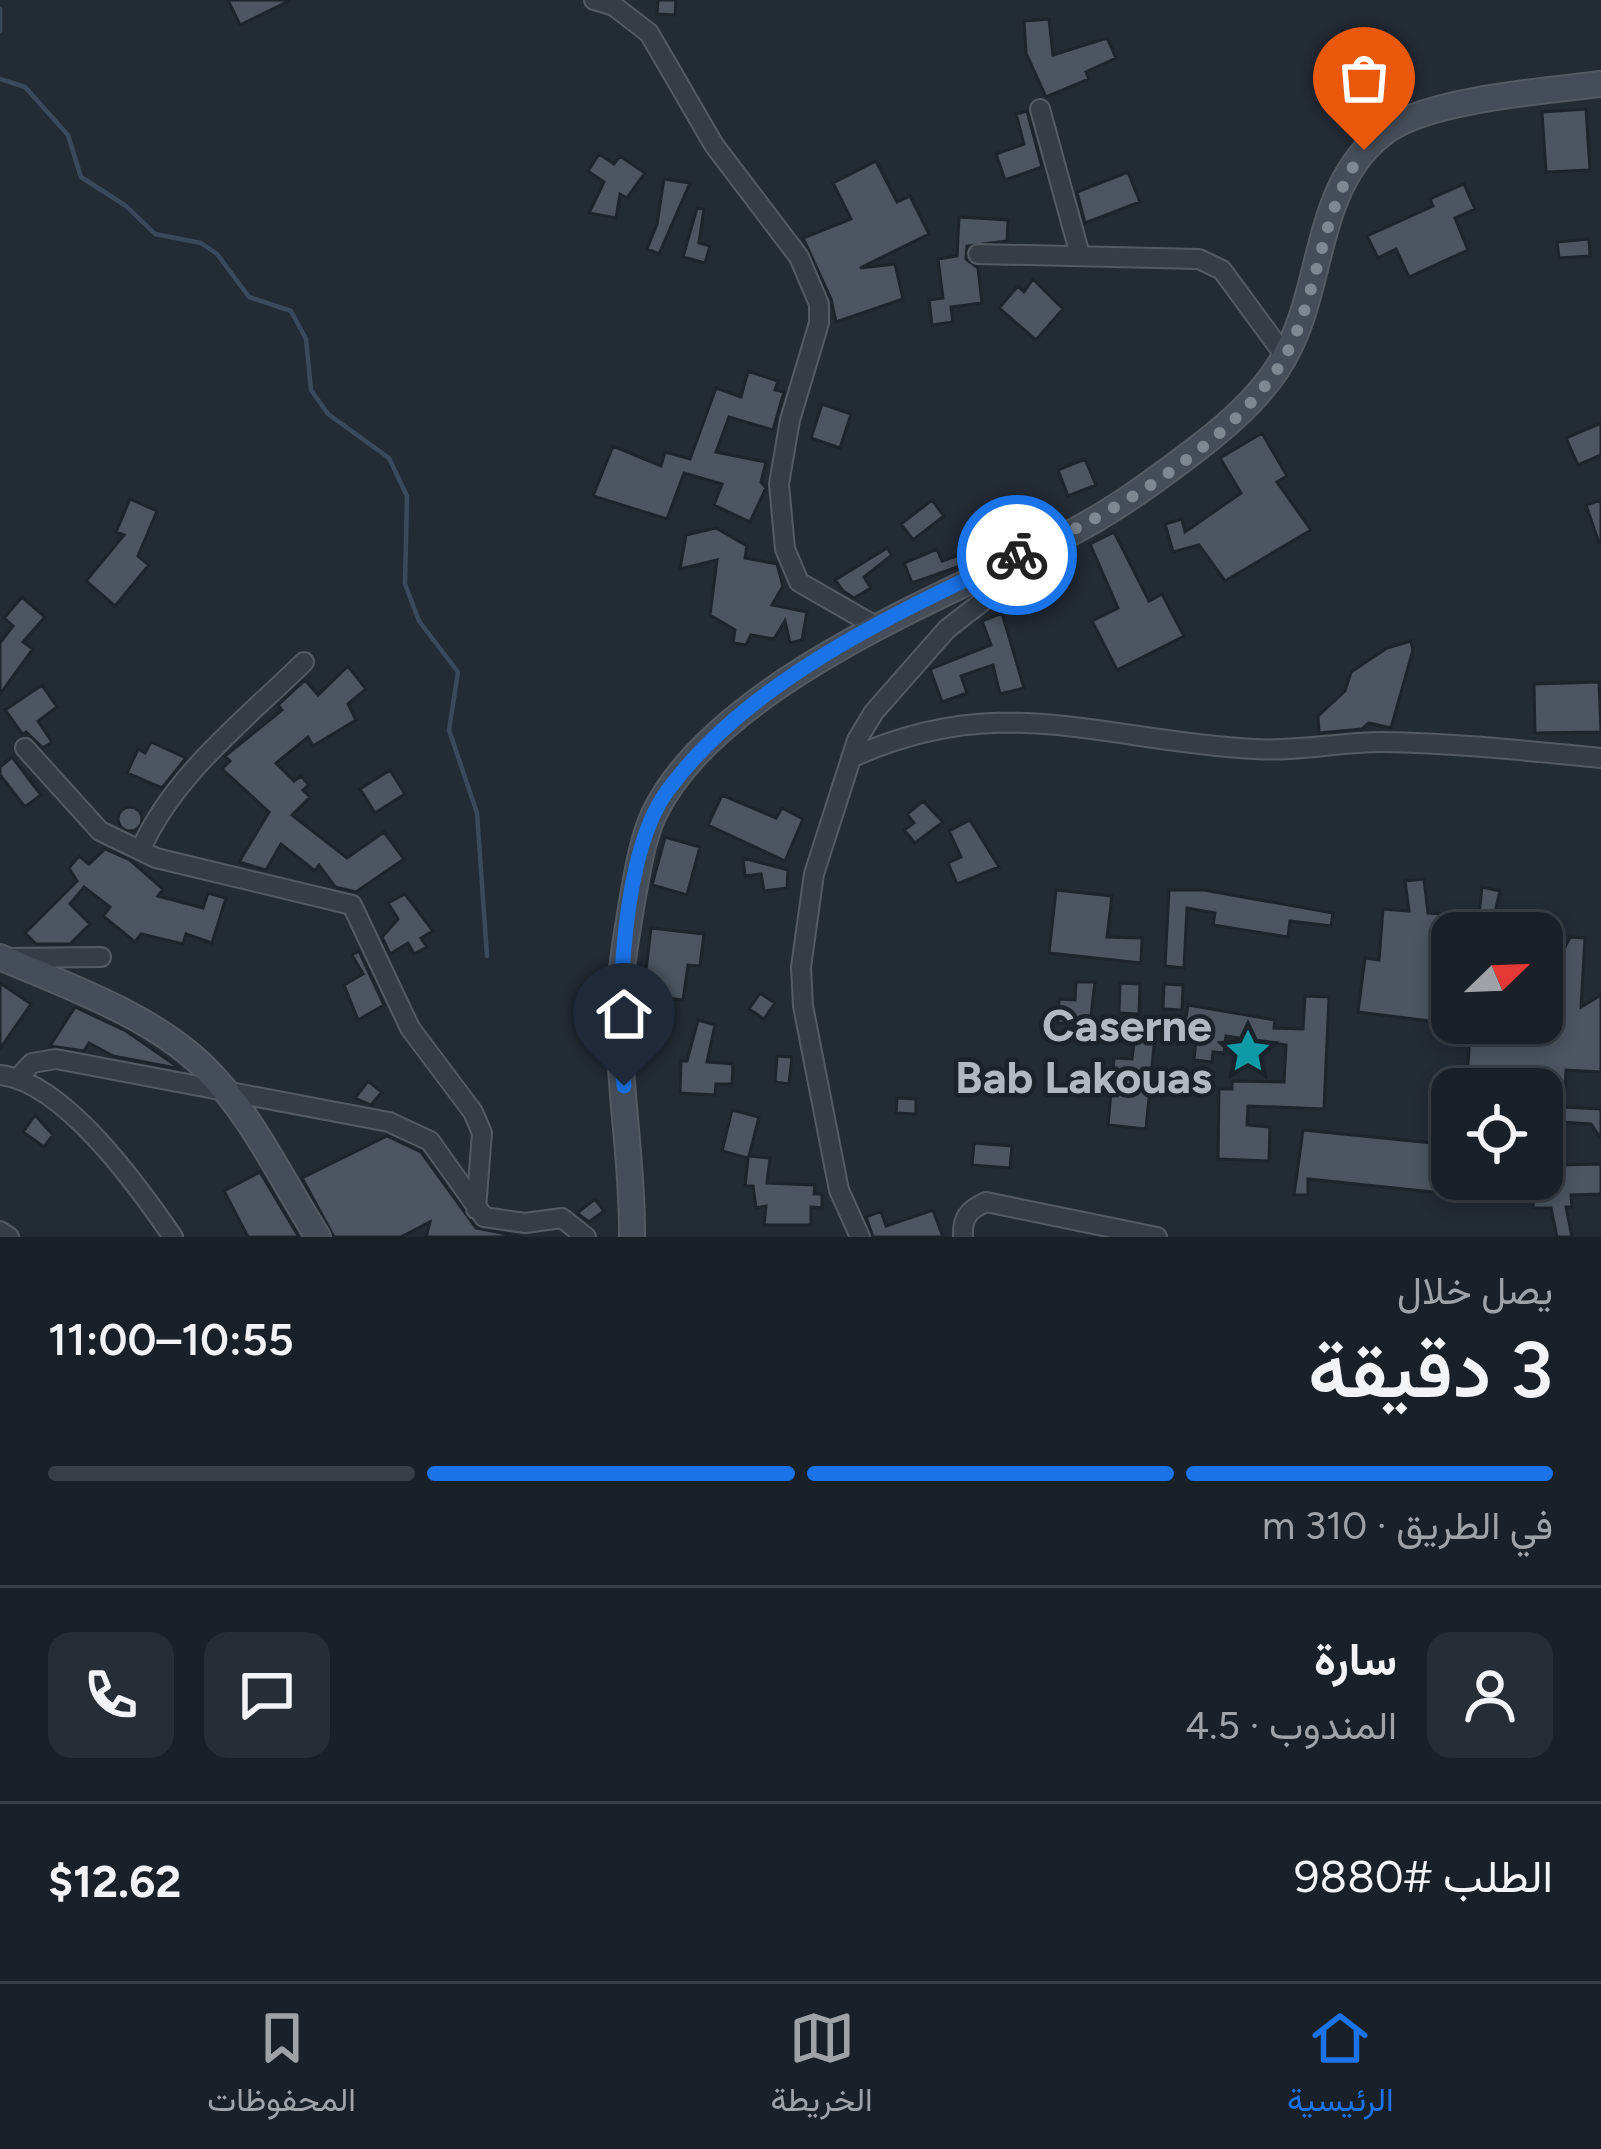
<!DOCTYPE html>
<html lang="ar">
<meta charset="utf-8">
<style>
:root{--surface:#1a2028;--page:#272d34;--text:#f1f3f6;--muted:#9fa3a8;--line:#383e45;--accent:#1a73e8}
body{margin:0;font-family:Figtree,Vazirmatn,sans-serif;background:var(--page);color:var(--text);direction:rtl;height:100vh;display:flex;flex-direction:column;font-size:45px;white-space:nowrap}
*{box-sizing:border-box;margin:0}
p{font-size:39px;color:var(--muted)}
.icon{flex:none;width:66px;height:66px;fill:none;stroke:currentColor;stroke-width:2;stroke-linecap:round;stroke-linejoin:round}
.map{position:relative;height:1237px;overflow:hidden;direction:ltr}
.details{display:flex;flex-direction:column;background:var(--surface);flex:1}
.details>*{flex:none}
.needle{width:78px;rotate:67deg}
.fabs{position:absolute;left:1431px;top:912px;display:grid;gap:24px}
.fabs a{display:grid;place-items:center;width:132px;height:132px;border-radius:24px;background:var(--surface);box-shadow:0 6px 18px #0003,0 0 0 3px var(--line);font-size:60px}
.pin{position:absolute;display:grid;place-items:center;width:102px;height:102px;color:#fff;margin:-123px -51px;border-radius:50% 50% 50% 0;rotate:-45deg;box-shadow:0 0 12px #0007}
.pin .icon{rotate:45deg}
.courier{position:absolute;display:grid;place-items:center;width:120px;height:120px;margin:-60px;border:9px solid #1a73e8;border-radius:50%;background:#fff;color:#222;box-shadow:0 3px 15px #0007}
.summary em{font-style:normal;font-weight:600}
.summary div{display:flex;flex-direction:column-reverse}
.summary{display:flex;align-items:center;justify-content:space-between;height:204px;padding:0 48px}
h1{font-size:78px;font-weight:600;line-height:90px}
.bar{display:grid;grid-template-columns:repeat(4,1fr);gap:18px 12px;align-content:center;height:144px;padding:0 48px}
.bar i{height:15px;border-radius:9px;background:var(--line)}
.bar .current{background:var(--accent)}
.bar p{grid-column:span 4}
.line{display:flex;align-items:center;gap:30px;padding:0 48px;border-top:3px solid var(--line)}
.line div{flex:1}
.round{display:grid;place-items:center;flex:none;width:126px;height:126px;border-radius:24px;background:var(--page)}
.menu{display:flex;justify-content:space-around;align-items:center;height:168px;border-top:3px solid var(--line);background:var(--surface);font-size:33px;color:var(--muted)}
.menu a{display:grid;justify-items:center;gap:6px}
.menu .current{color:var(--accent)}
.map>svg:first-child{display:block}
.lines{fill:none;stroke-linecap:round;stroke-linejoin:round}
.stream{stroke:#3a495c;stroke-width:4.5}
.building{fill:#4c5560;stroke:#1e242c;stroke-width:3}
.street-casing{stroke:#545b63;stroke-width:22}
.secondary-casing{stroke:#545b63;stroke-width:28}
.street{stroke:#363d46;stroke-width:18}
.secondary{stroke:#454d58;stroke-width:24}
.done{stroke:#7f8791;stroke-width:12;stroke-dasharray:0 21.6}
.route{stroke:#1a73e8;stroke-width:15}
.labels{text-anchor:middle;dominant-baseline:central;stroke-width:9;stroke-linejoin:round;paint-order:stroke}
.poi-label{font-size:45px;font-weight:bold;fill:#b1b8c2;stroke:#1c222a;text-anchor:end}
</style>
<div class="map">
<svg width="1601" height="1237" viewBox="0 0 1601 1237">
<rect width="100%" height="100%" fill="#232b35"/>
<g class="lines">
<!-- stream -->
<path class="stream" d="M0 9V31
M0 79 25 87 68 135 81 177 126 206 155 234 201 243 217 254 249 297 291 311 306 339 311 390 328 414 389 458 407 496 405 584 419 621 458 672 449 730 477 813 487 956"/>
</g>
<!-- building -->
<path class="building" d="M228 0H291L240 25Z
M658 0H676L675 15 657 14Z
M1049 19 1053 55 1107 38 1116 58 1086 72 1089 79 1046 97 1026 53 1024 21Z
M1586 109 1590 170 1546 172 1542 112Z
M1027 111 1042 167 1005 180 996 154 1024 144 1016 114Z
M599 154 614 164 620 156 645 173 627 198 620 194 616 218 589 213 604 182 588 171Z
M876 161 897 202 910 196 929 234 860 268 895 264 903 299 836 322 831 299 803 238 851 219 833 183Z
M1128 172 1140 202 1085 223 1077 192Z
M664 179 690 183 659 254 647 249 657 224Z
M1464 184 1475 209 1455 218 1468 250 1409 277 1396 249 1378 258 1367 236 1433 206 1430 199Z
M697 208 704 209 699 243 710 246 705 263 683 257Z
M959 217 1008 220 1007 241 967 246 966 259 978 268 982 303 951 307 953 322 932 325 929 300 943 298 938 259 957 256Z
M1589 239 1590 256 1559 258 1557 242Z
M1033 279 1063 309 1036 340 999 308 1018 286 1024 292Z
M748 371 778 381 775 390 784 392 773 430 729 417 716 452 766 462 761 482 766 488 750 522 714 505 722 484 684 473 667 519 593 496 613 446 661 466 665 452 690 459 716 388 741 397Z
M822 404 851 414 840 448 811 438Z
M1601 423V455L1578 465 1566 438Z
M1262 433 1287 476 1277 482 1311 530 1225 581 1199 545 1173 552 1165 524 1182 519 1185 532 1241 493 1220 458Z
M1085 459 1096 485 1068 496 1058 470Z
M130 499 157 511 138 556 149 565 115 606 86 581 124 535 116 532Z
M932 500 944 516 913 540 901 524Z
M1601 500V543H1599L1586 505Z
M716 528 747 546 745 558 777 564 783 586 772 605 807 612 802 640 790 643 785 621 774 639 751 635 746 645 733 643 735 630 710 615 717 560 680 569 686 535Z
M1114 532 1149 601 1162 594 1184 636 1117 670 1092 621 1118 608 1090 544Z
M887 548 892 555 864 577 871 588 854 598 843 591 835 580Z
M937 549 942 561 965 553 969 563 912 583 904 563Z
M22 597 45 617 23 642 33 649 0 694V643L13 626 4 618Z
M1002 613 1024 688 1000 694 993 665 961 676 967 693 942 702 930 669 991 645 982 621Z
M1411 641 1413 650 1391 728 1369 723 1362 729 1319 733 1318 716 1345 691 1351 672 1387 648Z
M348 666 366 689 348 704 356 720 313 746 308 737 276 763 294 781 301 776 309 785 303 790 310 797 292 815 347 858 384 832 404 859 356 892 335 887 319 865 315 871 281 844 266 870 239 862 269 812 222 769 230 761 225 756 282 710 278 705 305 680 318 695Z
M1599 682 1601 732 1535 733 1534 684Z
M42 685 57 707 38 721 52 742 43 748 26 732 23 735 5 710Z
M151 742 186 758 162 788 127 773 138 749 145 753Z
M12 757 41 795 25 807 0 775V767Z
M390 770 405 794 375 813 360 789Z
M722 795 776 818 782 808 803 819 785 861 708 825Z
M923 801 943 822 915 843 904 830 914 823 907 814Z
M118 819a12 12 0 1 1 24 0a12 12 0 1 1-24 0Z
M970 820 999 867 957 884 948 863 961 857 949 831Z
M665 837 700 847 687 895 652 885Z
M105 849 130 860 163 889 158 896 203 908 208 893 226 898 212 943 186 934 183 944 141 934 135 942 103 916 110 907 84 887 70 904 90 924 70 944H36L25 933 77 881 69 868 79 856 89 864Z
M743 858 788 870 787 888 764 891 761 874 745 876Z
M1424 879 1428 913 1446 914 1430 1021 1358 1012 1365 958 1379 960 1383 909 1409 911 1405 881Z
M1482 887 1500 891 1490 933H1477Z
M1056 890 1112 896 1107 937 1142 938 1141 963 1049 953Z
M1169 890H1204L1333 913 1331 926 1290 921 1288 937 1213 925 1215 913 1187 908 1184 968 1165 966Z
M405 894 433 931 421 938 427 947 414 954 408 943 390 954 382 937 398 919 388 903Z
M651 928 704 934 700 966 688 965 683 1000 643 995Z
M1570 937 1585 938 1581 1007 1601 995V1072L1566 1070 1564 1107 1601 1109V1139L1591 1124 1563 1122 1560 1165 1601 1164V1194L1571 1195 1572 1207H1566L1572 1237H1557L1551 1208H1533V1198H1513L1512 1180 1542 1179V1089H1466L1471 1023H1542V993Z
M359 951 384 1005 358 1020 344 985 363 974 352 955Z
M1076 982H1095L1090 1024 1058 1023 1059 999 1075 1000Z
M0 983 31 1004 0 1049Z
M1120 983 1140 984 1139 1014 1119 1013Z
M1164 984 1183 985 1182 1010 1163 1009Z
M760 993 775 1003 764 1019 749 1009Z
M1305 996 1329 997 1324 1109 1248 1106 1247 1125 1270 1127 1269 1161 1218 1159 1219 1089H1232V1081L1284 1082 1286 1045 1226 1036 1224 1053 1213 1052 1212 1062 1194 1060 1197 1031 1184 1029 1188 1005 1275 1020 1274 1028 1303 1029Z
M75 1007 126 1031 181 1069 113 1056 89 1043 84 1051 50 1046Z
M698 1020 715 1025 707 1062 733 1064 732 1084H716L715 1095 680 1093 681 1061H687Z
M1135 1033 1155 1035 1146 1129 1108 1125 1114 1058 1132 1059Z
M777 1056 792 1057 789 1084 775 1082Z
M368 1081 382 1092 371 1105 355 1098Z
M897 1098 916 1099V1114L896 1113Z
M732 1110 759 1117 749 1156 770 1158 767 1183 815 1185 814 1194H822V1208L811 1207V1225H764L766 1206 756 1208 753 1186H745L748 1158 722 1151Z
M35 1115 53 1135 44 1147 23 1132Z
M1303 1130 1452 1145V1179H1491L1490 1198 1308 1179V1195H1294Z
M387 1136 421 1152 476 1228 522 1237H426L430 1222 401 1237H334L302 1178Z
M974 1143 1012 1146 1010 1168 972 1165Z
M260 1172 291 1224 299 1237H248L224 1191Z
M595 1199 604 1211 589 1222 577 1213Z
M933 1210 943 1237H873L866 1217 881 1211 886 1226Z"/>
<g class="lines">
<!-- street casing -->
<g class="street-casing">
<path id="street" d="M594 0 614 6 649 33 714 145 799 257 819 304V323L790 420 779 484 785 549 799 582 879 628
M1040 109 1080 255
M978 254 1199 259 1222 270 1285 356
M25 748 100 831 156 858 352 905 410 1028 473 1112 482 1133 476 1209
M851 758C1002 689 1102 741 1254 749 1297 752 1339 742 1382 742 1455 743 1529 751 1601 758
M141 849C174 774 246 719 304 662
M9 958 101 957
M0 1075C64 1082 138 1186 173 1237
M19 1077 32 1063 56 1059 389 1122 430 1141 484 1217 525 1223 562 1218 586 1237
M0 1231 9 1237
M860 1237 839 1190 803 1006 801 967 814 874 857 740 874 712 947 629 1045 553
M963 1237C962 1218 968 1210 986 1202L1157 1237"/>
</g>
<!-- secondary casing -->
<g class="secondary-casing">
<path id="secondary" d="M0 957C67 986 151 1015 204 1067 251 1113 283 1182 318 1237
M632 1237C633 1161 618 1086 619 1010 620 974 626 938 632 902 637 874 642 840 654 814 715 687 940 597 1061 538 1110 514 1156 480 1198 448 1233 421 1270 388 1289 348 1325 276 1316 179 1389 129 1434 99 1546 91 1601 84"/>
</g>
<!-- street -->
<use href="#street" class="street"/>
<!-- secondary -->
<use href="#secondary" class="secondary"/>
</g>
<g class="lines">
<!-- done -->
<path class="done" d="M1017 555C1106 520 1247 436 1290 347 1321 282 1321 209 1364 150"/>
<!-- route -->
<path class="route" d="M624 1086C616 1010 621 853 668 790 750 679 896 613 1017 555"/>
</g>
<!-- icons -->
<defs>
<g id="sight-bare" transform="scale(3.6)"><path d="M0-6L1.8-2.2L6-1.7L2.9 1.2L3.7 5.4L0 3.3L-3.7 5.4L-2.9 1.2L-6-1.7L-1.8-2.2Z" fill="#0f9aa8" stroke="#1c222a" stroke-width="2.5" paint-order="stroke"/></g>
</defs>
<g fill-rule="evenodd">
<use href="#sight-bare" x="1248" y="1051"/>
</g>
<g class="labels">
<!-- poi labels -->
<g class="poi-label">
<text x="1212" y="1025">Caserne<tspan x="1212" dy="52">Bab Lakouas</tspan></text>
</g>
</g>
</svg>
<div class="fabs">
<a><svg class="needle" viewBox="-14 -14 28 28"><path d="M0-13l5 13h-10z" fill="#e53935"/><path d="M0 13l5-13h-10z" fill="#9fa3a8"/></svg></a>
<a><svg class="icon" aria-label="locate" viewBox="0 0 24 24"><circle cx="12" cy="12" r="6"/><path d="M12 2v4M12 18v4M2 12h4M18 12h4"/></svg></a>
</div>
<div class="pin" style="left:1364px;top:150px;background:#ea580c"><svg class="icon" aria-label="bag" viewBox="0 0 24 24"><path d="M5 8h14l-1 12H6zM9 8a3 3 0 0 1 6 0"/></svg></div>
<div class="pin" style="left:624px;top:1086px;background:#1f2937"><svg class="icon" aria-label="home" viewBox="0 0 24 24"><path d="M3 11l9-7 9 7M6 9v11h12V9"/></svg></div>
<div class="courier" style="left:1017px;top:555px"><svg class="icon" aria-label="bike" viewBox="0 0 24 24"><circle cx="6" cy="16" r="4"/><circle cx="18" cy="16" r="4"/><path d="M6 16l4-8h5l3 8M10 8l3 8H6M13 5h3"/></svg></div>
</div>
<section class="details">
<div class="summary"><div><h1>3 دقيقة</h1><p>يصل خلال</p></div><em>10:55–11:00</em></div>
<div class="bar"><i class="current"></i><i class="current"></i><i class="current"></i><i></i><p>في الطريق · 310 m</p></div>
<div class="line" style="height:216px"><a class="round"><svg class="icon" aria-label="person" viewBox="0 0 24 24"><circle cx="12" cy="8" r="4"/><path d="M4 21q1-7 8-7t8 7"/></svg></a><div><b>سارة</b><p>المندوب · 4.5</p></div><a class="round"><svg class="icon" aria-label="chat" viewBox="0 0 24 24"><path d="M4 5h16v11H9l-5 4z"/></svg></a><a class="round"><svg class="icon" aria-label="phone" viewBox="0 0 24 24"><path d="M5 4h4l2 5-3 2q2 4 5 5l2-3 5 2v4C11 20 4 13 5 4z"/></svg></a></div>
<div class="line" style="height:156px"><div>الطلب #9880</div><b>$12.62</b></div>
</section>
<nav class="menu">
<a class="current"><svg class="icon" aria-label="home" viewBox="0 0 24 24"><path d="M3 11l9-7 9 7M6 9v11h12V9"/></svg>الرئيسية</a>
<a><svg class="icon" aria-label="map" viewBox="0 0 24 24"><path d="M3 6l6-2 6 2 6-2v14l-6 2-6-2-6 2zM9 4v14M15 6v14"/></svg>الخريطة</a>
<a><svg class="icon" aria-label="saved" viewBox="0 0 24 24"><path d="M7 4h10v16l-5-4-5 4z"/></svg>المحفوظات</a>
</nav>
